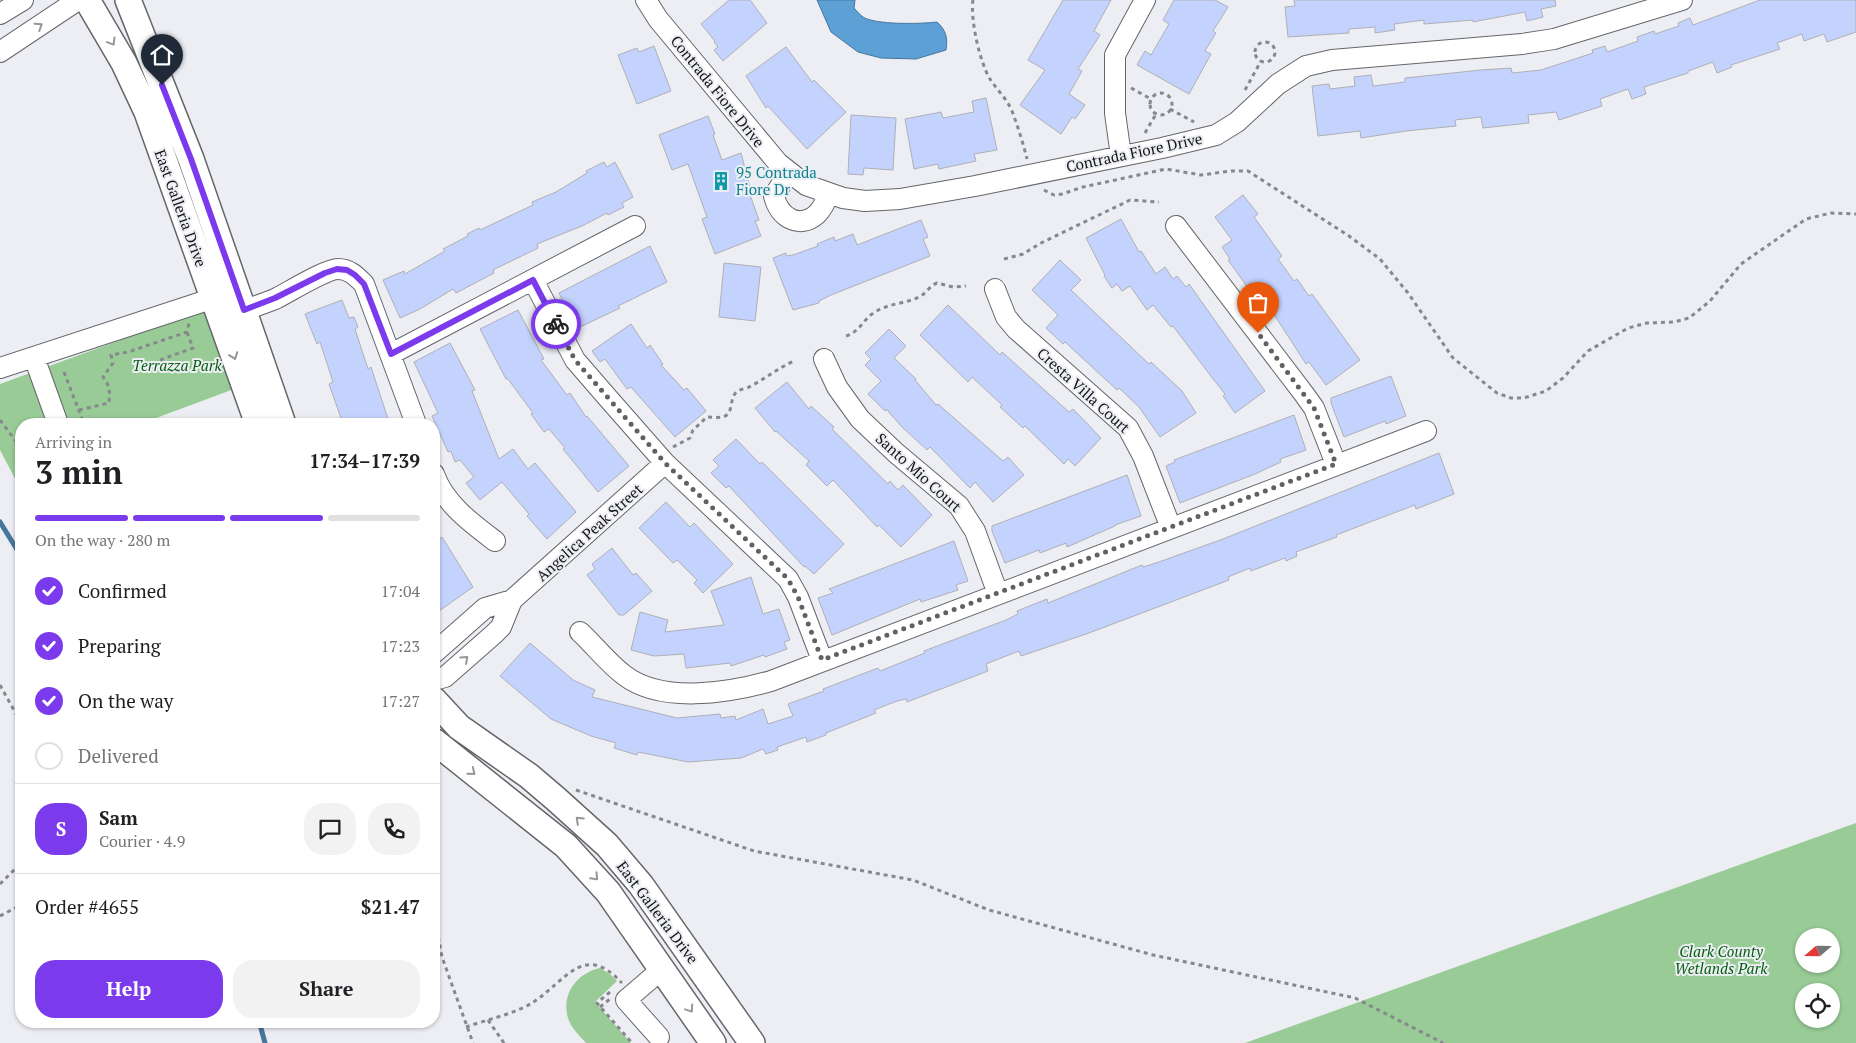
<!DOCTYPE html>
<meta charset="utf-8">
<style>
:root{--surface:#fff;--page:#f2f2f2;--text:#202124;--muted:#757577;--line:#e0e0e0;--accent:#7c3aed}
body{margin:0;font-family:"PT Serif",serif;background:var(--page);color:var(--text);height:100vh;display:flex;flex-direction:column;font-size:19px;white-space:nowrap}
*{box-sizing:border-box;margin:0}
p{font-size:16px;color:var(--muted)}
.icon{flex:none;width:28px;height:28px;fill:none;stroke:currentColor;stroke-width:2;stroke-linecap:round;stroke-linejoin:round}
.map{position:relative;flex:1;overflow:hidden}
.details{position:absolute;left:15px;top:418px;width:425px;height:610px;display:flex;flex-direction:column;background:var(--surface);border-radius:20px;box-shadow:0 1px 4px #0004}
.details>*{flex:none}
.needle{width:32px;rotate:250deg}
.buttons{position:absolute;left:1795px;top:928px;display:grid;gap:10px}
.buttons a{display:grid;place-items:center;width:45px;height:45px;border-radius:50%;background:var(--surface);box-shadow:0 1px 4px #0004;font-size:25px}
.pin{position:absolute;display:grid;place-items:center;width:42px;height:42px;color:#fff;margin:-51px -21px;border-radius:50% 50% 50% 0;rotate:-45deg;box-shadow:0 0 5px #0007}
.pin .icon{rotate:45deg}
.courier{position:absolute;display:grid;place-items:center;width:50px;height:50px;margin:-25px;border:4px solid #7c3aed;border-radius:50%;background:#fff;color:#222;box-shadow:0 1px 6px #0007}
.head em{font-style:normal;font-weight:700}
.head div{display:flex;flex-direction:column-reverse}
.head{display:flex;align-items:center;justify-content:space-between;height:85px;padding:0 20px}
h1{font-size:32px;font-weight:700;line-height:38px}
.bar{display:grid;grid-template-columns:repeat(4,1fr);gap:8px 5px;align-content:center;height:60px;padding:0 20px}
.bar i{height:6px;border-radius:4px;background:var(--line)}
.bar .selected{background:var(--accent)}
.bar p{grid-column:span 4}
.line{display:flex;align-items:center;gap:12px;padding:0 20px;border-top:1px solid var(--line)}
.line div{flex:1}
.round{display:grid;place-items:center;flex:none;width:52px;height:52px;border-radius:20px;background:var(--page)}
ol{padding:0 20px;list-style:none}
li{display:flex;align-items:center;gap:15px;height:55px}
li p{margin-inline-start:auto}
li .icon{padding:5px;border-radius:50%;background:var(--accent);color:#fff;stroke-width:4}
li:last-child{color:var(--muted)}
li i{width:28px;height:28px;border:2px solid var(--line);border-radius:50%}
.cta{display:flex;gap:10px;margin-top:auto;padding:10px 20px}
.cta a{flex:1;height:58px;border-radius:20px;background:var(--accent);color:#fff;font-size:20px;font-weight:700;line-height:58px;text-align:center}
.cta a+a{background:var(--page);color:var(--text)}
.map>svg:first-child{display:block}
.green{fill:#98cb96;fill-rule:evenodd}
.water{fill:#5da0d6;stroke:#47769d}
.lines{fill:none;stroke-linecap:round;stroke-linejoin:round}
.stream{stroke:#47769d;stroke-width:5}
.building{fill:#c4d2fe;stroke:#afb0b6}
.minor-casing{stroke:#64666a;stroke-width:22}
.major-casing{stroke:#64666a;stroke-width:28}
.path{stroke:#87888c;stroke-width:3;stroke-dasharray:4 4;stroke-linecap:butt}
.minor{stroke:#fff;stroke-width:20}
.major{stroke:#fff;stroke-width:25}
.oneway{stroke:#959697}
.done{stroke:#606164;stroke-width:5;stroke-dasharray:0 9}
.route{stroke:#7c3aed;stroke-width:6}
.labels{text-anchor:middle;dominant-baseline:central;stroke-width:4;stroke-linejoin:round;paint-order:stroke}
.street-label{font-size:15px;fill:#141517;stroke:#eceef3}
.culture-label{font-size:15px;fill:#0d838f;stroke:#eceef3;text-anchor:start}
.park-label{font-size:15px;font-style:italic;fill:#076011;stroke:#eceef3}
</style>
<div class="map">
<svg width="1856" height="1043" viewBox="0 0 1856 1043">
<rect width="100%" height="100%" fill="#eceef3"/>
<!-- green -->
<path class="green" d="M205 309 234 389 140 424H21V490L0 450V384Z
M1856 823V1043H1245ZM1831 936V964H1804V936ZM1831 991V1019H1804V991Z
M600 968 611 975 617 981 595 1002 631 1043H586C579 1035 571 1028 568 1018 561 994 577 973 600 968Z"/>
<!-- water -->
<path class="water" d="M817 0H855L854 8C857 11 860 15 863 17 875 25 921 24 937 22 946 30 948 38 946 50L916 59 881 58 858 52 831 32Z"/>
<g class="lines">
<!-- stream -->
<path class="stream" d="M0 522 21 556
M259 1021 265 1043"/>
</g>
<!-- building -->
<path class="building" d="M729 0H750L767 23 723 61 714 50 718 47 714 42 715 41 701 24Z
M1063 0H1111L1094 31 1100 35 1078 69 1082 71 1069 94 1085 105 1075 119 1072 117 1061 134 1020 105 1045 70 1028 60Z
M1174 0H1215L1228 7 1213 31 1216 33 1205 51 1211 54 1189 94 1137 65 1145 51 1151 55 1169 24 1163 20Z
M1294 0H1555L1556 6 1541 9 1543 17 1527 21 1525 12 1473 22V20L1424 24V20L1394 24 1395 30 1375 33V27L1349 29V33L1288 37 1285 7 1295 6Z
M1760 0H1856V32L1827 42 1824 34 1804 41 1802 34 1777 43 1780 49 1731 65 1732 67 1717 73 1713 62 1688 71V73L1644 87 1646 94 1632 99 1628 89 1600 99 1602 106 1559 120 1556 112 1528 115 1529 123 1483 128 1481 117 1455 120 1456 126 1406 131 1361 138 1360 131 1318 136 1312 86 1329 84 1330 89 1355 86 1354 77 1371 75 1373 86 1405 82V78L1481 70 1511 68 1512 73 1541 70 1593 53 1592 50 1605 46 1607 52 1638 41 1637 37 1654 31 1655 34 1679 26 1678 23 1690 18 1693 25Z
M654 46 671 91 637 104 618 55 637 48 639 52Z
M786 47 812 82 814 80 846 112 807 149 768 106 766 108 746 76Z
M986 98 997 150 974 154 976 161 939 169 938 164 914 169 905 119 941 112 943 118 974 112 972 101Z
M851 115 896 118 893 170 864 168 863 175 848 174Z
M708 116 715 134 713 135 722 160 741 153 746 172H745L753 194 750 195 759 220 755 221 761 236 715 254 702 219 707 217 688 164 672 170 659 135Z
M604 162 607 167 615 162 633 197 622 203 624 207 608 215 607 213 582 226 537 244 538 248 493 270 494 273 456 293 453 289 420 309 400 318 383 280 404 271 405 274 445 251 443 249 468 236 467 234 479 228 480 230 533 205 532 202 556 192 587 173 586 171Z
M1243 195 1258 214 1254 217 1282 256 1278 259 1294 281 1297 279 1309 296 1312 294 1360 360 1326 385 1309 362 1306 364 1257 288 1251 292 1228 260 1230 259 1222 247 1232 240 1215 217Z
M1121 219 1139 252 1141 251 1156 274 1165 267 1173 279 1177 276 1186 287 1189 284 1265 391 1235 413 1223 396 1225 394 1210 375 1173 326 1171 327 1153 305 1147 310 1130 286 1122 291 1117 284 1112 288 1104 276 1105 275 1086 238Z
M921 220 928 237 923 239 930 256 831 295 819 301V303L793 310 773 258 786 253V256L793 255 818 246 817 244 834 237 835 241 853 234 857 245Z
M650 246 667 282 618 306 620 308 576 329 559 293Z
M1060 260 1081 280 1071 290 1149 364 1151 362 1182 391 1196 413 1160 437 1139 407 1119 388 1117 390 1065 342 1063 344 1046 328 1058 315 1032 290Z
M724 263 761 267 755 321 719 317Z
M342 300 349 318 354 317 358 327 355 329 368 369 371 367 388 419 375 424H343L329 384 333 382 320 342 317 344 305 314Z
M948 305 1000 355 1002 352 1069 412 1073 409 1101 438 1075 466 1068 459 1064 464 1025 426 1023 428 1000 407 1002 405 972 377 968 382 920 335Z
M518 310 544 359 541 360 567 395 570 393 586 417 587 416 629 466 598 492 563 449 565 448 549 429 544 432 531 414 533 413 508 379H506L480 329Z
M631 324 647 348 650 345 663 364 661 365 684 390 687 388 706 411 675 437 631 387 627 389 605 359 600 362 592 351Z
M889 329 906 346 894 358 916 379 915 380 936 405 938 404 1003 461 1008 457 1024 475 993 502 975 482 970 488 930 447 927 450 902 427 886 409 885 411 868 394 881 381 865 365 871 359 865 353Z
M450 343 475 390 472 391 499 459 513 449 528 469 535 463 576 512 547 539 527 516 529 514 502 482 480 500 466 483 474 477 460 460 455 462 451 451 448 452 432 416 438 413 414 362Z
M1391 376 1406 416 1386 424 1385 421 1344 437 1331 403V398Z
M787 382 809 409 811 406 834 427 832 429 888 484 890 481 898 490 903 485 932 515 901 547 879 525 877 527 833 480 827 486 806 465 809 461 776 431 775 432 755 408Z
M1294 415 1306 450 1280 459 1281 462 1255 474 1180 503 1166 466 1175 462 1174 460Z
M736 439 760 464 762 462 844 544 814 574 805 566 804 567 729 486 726 488 711 473 719 466 713 460Z
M1439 453 1454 494 1416 509 1415 505 1370 522 1336 535 1337 537 1296 552 1297 556 1286 561 1285 558 1251 571 1250 568 1228 577 1229 580 1089 633 1021 656 1019 651 986 664 988 671 907 702 906 699 897 701 874 710 876 713 826 733V735L807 742 806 737 777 747 778 750 766 754 763 749 741 758 688 762 638 752 637 755 614 748 616 743 591 736 551 719 500 676 530 643 573 680 595 690 592 697 677 718 720 714 721 718 735 716 736 720 763 709 768 724 793 716 788 704 824 691 823 689 878 668 880 671 925 653 924 651 1006 620 1018 614 1017 611 1047 599 1048 603 1142 565 1143 567 1156 563 1223 539Z
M1127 475 1141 516 1115 525V526L1067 547 1066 543 1040 553 1039 550 1005 563 992 531V526Z
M666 502 690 527 694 523 733 564 703 593 694 583 697 580 677 560 673 563 639 528Z
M442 537 473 587 439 611 434 604V542Z
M954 541 968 581 956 585 958 590 921 602 920 599 832 635 818 598 833 593 829 589Z
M612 548 633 575 636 573 652 591 624 615H619L587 575 595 569 592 564Z
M751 577 763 614 779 609 790 640 784 642 787 649 765 657 764 655 731 666 730 663 686 668 684 654 654 656 631 650 640 612 668 620 665 632 724 625 711 591Z"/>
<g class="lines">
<!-- minor casing -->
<g class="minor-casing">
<path id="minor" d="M646 0 658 19 778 163 806 185 843 198 865 201 900 199 975 186 1162 148 1216 135 1237 122 1278 84 1306 66 1332 60 1522 44 1554 39 1682 0
M0 14 23 0
M0 52 78 0
M1121 156 1115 113V55L1145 0
M789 172 774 196C779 217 799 230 817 214 823 208 826 201 829 193
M1176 226 1304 394 1314 408 1336 464
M533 280 575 360 607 397 665 463 788 579 798 597 822 660
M995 289 1006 317 1016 329 1128 428 1143 456 1171 528
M230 315C245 310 260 305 275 299 289 292 326 269 338 269 350 269 357 277 364 284L416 424
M391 354 635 226
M34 357 58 424
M824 359 837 387 860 419 896 453 959 506 975 531 998 594
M0 368 214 298
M434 474C444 503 471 523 495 541
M580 632C595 646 608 663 624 675 661 704 729 693 771 681L1426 431
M434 653 485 608 512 600
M434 680 445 677 494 634 501 627 512 600 665 463
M659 1037 626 1000 662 969"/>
</g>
<!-- major casing -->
<g class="major-casing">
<path id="major" d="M87 0 124 63 147 112 258 424
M128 0 191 159 283 424
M434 700 459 727 529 776 556 799 607 845 641 885 752 1043
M434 741 566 846 608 892 713 1043"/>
</g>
<!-- path -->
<path class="path" d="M973 0C970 19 980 63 990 79 997 90 1007 99 1012 111 1018 127 1023 143 1027 159
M1255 52a10 10 0 1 1 20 0a10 10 0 1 1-20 0Z
M1131 88 1151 99
M1245 90 1261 61
M1150 104a11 11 0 1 1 22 0a11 11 0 1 1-22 0Z
M1170 109 1194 122
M1145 133 1156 114
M1044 190 1054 195 1062 194 1083 187 1166 169 1201 175 1231 171H1248L1349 236 1380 259 1408 293 1453 358 1497 393 1511 398H1524L1546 391 1563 378 1588 351 1628 328 1647 323 1674 322 1689 318 1710 301 1741 264 1806 219 1831 213 1856 214
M1004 259 1023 254 1041 243 1130 200 1159 202
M846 336C860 332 863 319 875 312 889 303 905 304 919 297 926 294 929 286 937 283L953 287 966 286
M160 360 193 348 187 332
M64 372 84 424
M79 410 109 403C110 393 110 385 103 377L113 363 111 355 128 352 187 332 189 323
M0 420 21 448
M673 447 690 438 693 430 707 417C712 417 718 418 723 417 735 413 728 397 738 391 741 389 746 389 749 387 765 379 778 368 794 361
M0 685 21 723
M576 790 754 851 913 880 989 910 1153 955 1355 998 1443 1043
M0 884 21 863
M434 913 442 957 473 1043
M0 916 21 905
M610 992 597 1003 632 1043
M600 1007 610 999
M488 1020 504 1043
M466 1027C488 1019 516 1014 535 1001 567 979 584 943 621 982L620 983"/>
<!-- minor -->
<use href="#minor" class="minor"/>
<!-- major -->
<use href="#major" class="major"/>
</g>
<!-- one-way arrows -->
<defs><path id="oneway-chevron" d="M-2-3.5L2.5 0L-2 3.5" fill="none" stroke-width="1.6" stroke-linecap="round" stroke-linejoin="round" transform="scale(1.25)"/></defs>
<g class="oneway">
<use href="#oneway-chevron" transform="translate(39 26) rotate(-33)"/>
<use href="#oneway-chevron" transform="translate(112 42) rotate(59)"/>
<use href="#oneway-chevron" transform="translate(234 356) rotate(70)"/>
<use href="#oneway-chevron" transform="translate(465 659) rotate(-42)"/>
<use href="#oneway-chevron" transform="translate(472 772) rotate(39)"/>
<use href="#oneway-chevron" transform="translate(579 820) rotate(-137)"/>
<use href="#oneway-chevron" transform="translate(595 877) rotate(47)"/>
<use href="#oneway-chevron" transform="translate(690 1009) rotate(56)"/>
</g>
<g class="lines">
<!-- done -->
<path class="done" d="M556 324 575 360 665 463 788 579 798 597 822 660 1336 464 1314 408 1258 333"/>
<!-- route -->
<path class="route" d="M162 85 191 159 244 310 275 298 325 273 337 269 347 270 355 275 364 284 391 354 533 280 556 324"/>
</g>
<!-- icons -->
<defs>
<g id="building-bare" transform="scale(1.5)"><path d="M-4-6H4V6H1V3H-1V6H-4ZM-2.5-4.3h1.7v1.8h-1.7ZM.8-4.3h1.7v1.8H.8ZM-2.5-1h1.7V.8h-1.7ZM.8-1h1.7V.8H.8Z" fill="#0f9aa8" stroke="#eceef3" stroke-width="2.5" paint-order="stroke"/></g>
</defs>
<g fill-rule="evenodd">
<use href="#building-bare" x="721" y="181"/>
</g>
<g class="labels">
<!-- street labels -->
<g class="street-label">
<text transform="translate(718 91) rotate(51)">Contrada Fiore Drive</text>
<text transform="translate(1134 152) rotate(-12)">Contrada Fiore Drive</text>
<text transform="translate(181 208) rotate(70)">East Galleria Drive</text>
<text transform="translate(1084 390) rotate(42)">Cresta Villa Court</text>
<text transform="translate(919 472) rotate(42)">Santo Mio Court</text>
<text transform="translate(589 532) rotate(-42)">Angelica Peak Street</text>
<text transform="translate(658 912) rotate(53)">East Galleria Drive</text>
</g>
<!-- culture labels -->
<g class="culture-label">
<text x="736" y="172">95 Contrada<tspan x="736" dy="17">Fiore Dr</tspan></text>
</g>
<!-- park labels -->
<g class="park-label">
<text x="177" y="365">Terrazza Park</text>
<text x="1721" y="951">Clark County<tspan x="1721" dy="17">Wetlands Park</tspan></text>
</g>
</g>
</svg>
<div class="buttons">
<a><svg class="needle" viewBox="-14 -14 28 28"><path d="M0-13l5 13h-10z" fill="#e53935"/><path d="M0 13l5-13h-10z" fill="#757577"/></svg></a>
<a><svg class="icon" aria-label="locate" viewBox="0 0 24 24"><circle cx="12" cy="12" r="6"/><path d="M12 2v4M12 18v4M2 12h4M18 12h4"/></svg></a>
</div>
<div class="pin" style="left:1258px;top:333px;background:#ea580c"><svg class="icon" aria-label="bag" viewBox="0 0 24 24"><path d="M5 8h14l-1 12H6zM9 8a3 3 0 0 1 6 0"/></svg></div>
<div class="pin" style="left:162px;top:85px;background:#1f2937"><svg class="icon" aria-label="home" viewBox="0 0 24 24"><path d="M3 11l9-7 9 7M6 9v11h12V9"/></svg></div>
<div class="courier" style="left:556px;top:324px"><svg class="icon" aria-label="bike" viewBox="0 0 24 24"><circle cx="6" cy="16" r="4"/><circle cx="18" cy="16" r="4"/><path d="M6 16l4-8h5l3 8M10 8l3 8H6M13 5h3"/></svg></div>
<section class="details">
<div class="head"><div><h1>3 min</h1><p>Arriving in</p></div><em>17:34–17:39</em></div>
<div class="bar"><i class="selected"></i><i class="selected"></i><i class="selected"></i><i></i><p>On the way · 280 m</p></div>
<ol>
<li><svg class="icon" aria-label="check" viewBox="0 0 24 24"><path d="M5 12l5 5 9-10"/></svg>Confirmed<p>17:04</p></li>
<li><svg class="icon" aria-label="check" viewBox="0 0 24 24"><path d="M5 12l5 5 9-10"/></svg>Preparing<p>17:23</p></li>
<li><svg class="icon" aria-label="check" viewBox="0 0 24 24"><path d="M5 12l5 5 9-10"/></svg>On the way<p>17:27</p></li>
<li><i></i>Delivered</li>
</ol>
<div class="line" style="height:90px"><b class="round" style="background:var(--accent);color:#fff">S</b><div><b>Sam</b><p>Courier · 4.9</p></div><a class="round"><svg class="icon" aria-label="chat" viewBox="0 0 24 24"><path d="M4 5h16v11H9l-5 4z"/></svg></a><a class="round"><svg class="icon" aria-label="phone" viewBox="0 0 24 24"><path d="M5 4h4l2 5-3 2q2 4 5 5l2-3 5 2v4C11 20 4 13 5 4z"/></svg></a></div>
<div class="line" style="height:65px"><div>Order #4655</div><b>$21.47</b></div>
<div class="cta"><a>Help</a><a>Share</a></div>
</section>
</div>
